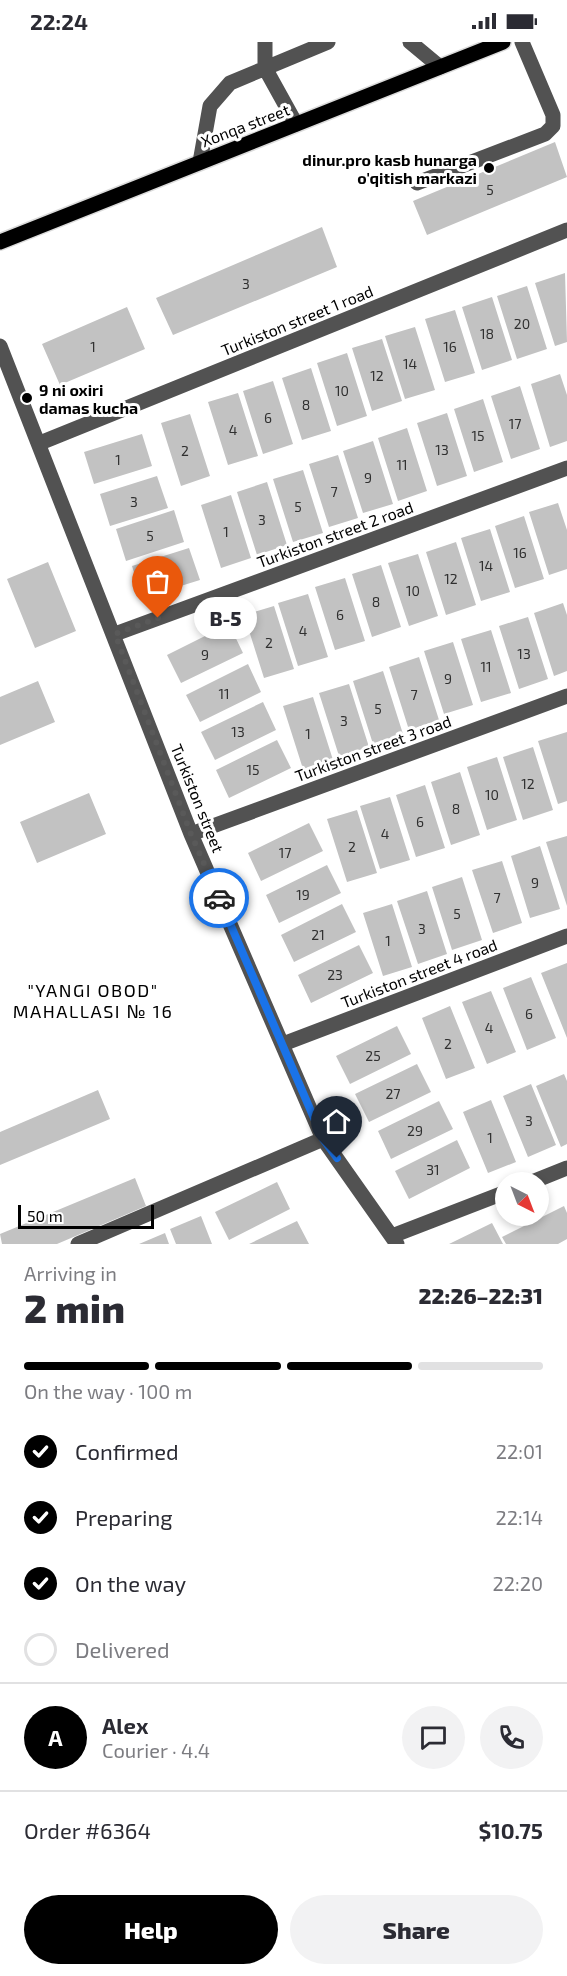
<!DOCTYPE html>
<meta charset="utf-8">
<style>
:root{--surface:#fff;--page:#f2f2f3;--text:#2b2b33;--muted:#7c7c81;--line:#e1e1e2;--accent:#000}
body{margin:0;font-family:"Exo 2",sans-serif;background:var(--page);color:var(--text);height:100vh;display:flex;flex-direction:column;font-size:22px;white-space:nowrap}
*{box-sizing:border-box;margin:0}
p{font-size:20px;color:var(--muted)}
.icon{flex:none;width:33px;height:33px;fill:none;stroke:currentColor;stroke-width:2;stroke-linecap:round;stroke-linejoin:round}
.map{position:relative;height:1202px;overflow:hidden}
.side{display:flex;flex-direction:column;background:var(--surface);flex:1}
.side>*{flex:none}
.needle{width:39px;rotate:138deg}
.controls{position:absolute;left:495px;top:1130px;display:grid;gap:12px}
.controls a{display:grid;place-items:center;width:54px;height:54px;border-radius:50%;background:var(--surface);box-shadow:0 3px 9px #0003;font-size:30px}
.scale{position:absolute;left:18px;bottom:15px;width:136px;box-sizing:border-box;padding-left:6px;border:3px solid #000;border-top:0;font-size:16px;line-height:21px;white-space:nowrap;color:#000;-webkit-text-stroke:4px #fff;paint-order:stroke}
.pin{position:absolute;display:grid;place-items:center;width:51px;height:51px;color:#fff;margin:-62px -26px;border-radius:50% 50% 50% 0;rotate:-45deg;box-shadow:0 0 6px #0007}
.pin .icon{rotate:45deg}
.courier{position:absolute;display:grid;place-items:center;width:60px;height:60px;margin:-30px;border:4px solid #1a73e8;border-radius:50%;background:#fff;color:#222;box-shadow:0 2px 8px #0007}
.bubble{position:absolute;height:42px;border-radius:21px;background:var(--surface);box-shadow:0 3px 9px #0003;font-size:20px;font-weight:800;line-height:42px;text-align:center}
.head em{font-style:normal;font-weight:800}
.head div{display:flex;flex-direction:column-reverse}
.head{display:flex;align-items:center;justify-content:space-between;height:102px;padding:0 24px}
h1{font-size:39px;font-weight:800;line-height:45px}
.bar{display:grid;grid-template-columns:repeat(4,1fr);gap:9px 6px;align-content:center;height:72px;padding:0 24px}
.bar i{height:8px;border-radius:4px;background:var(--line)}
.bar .selected{background:var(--accent)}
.bar p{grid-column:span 4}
.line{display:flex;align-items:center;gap:15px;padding:0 24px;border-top:2px solid var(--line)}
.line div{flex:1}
.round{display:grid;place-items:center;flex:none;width:63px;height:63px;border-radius:32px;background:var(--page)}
ol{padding:0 24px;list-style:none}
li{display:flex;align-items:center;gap:18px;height:66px}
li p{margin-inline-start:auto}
li .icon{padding:6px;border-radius:50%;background:var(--accent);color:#fff;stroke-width:4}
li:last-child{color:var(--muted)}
li i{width:33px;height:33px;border:3px solid var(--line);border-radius:50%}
.primary-button{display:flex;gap:12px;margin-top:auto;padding:12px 24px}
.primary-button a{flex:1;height:69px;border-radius:36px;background:var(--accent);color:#fff;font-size:24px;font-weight:800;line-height:69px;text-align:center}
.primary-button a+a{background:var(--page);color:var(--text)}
.status{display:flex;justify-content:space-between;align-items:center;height:42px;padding:0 30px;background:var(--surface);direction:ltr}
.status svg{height:16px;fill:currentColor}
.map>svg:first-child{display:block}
.building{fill:#c2c2c2}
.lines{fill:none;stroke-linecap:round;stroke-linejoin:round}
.major-casing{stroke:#dbdbdb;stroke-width:18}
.minor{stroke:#525252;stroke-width:15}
.major{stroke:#000;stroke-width:15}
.done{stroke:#595959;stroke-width:6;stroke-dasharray:0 10.8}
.route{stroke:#1a73e8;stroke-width:8}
.poi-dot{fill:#000;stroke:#fff;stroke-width:2}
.labels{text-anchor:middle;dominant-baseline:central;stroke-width:6;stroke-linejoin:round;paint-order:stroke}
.number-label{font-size:14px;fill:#303030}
.street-label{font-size:16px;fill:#000;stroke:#fff}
.poi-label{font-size:16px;font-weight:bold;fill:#000;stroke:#fff;text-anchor:end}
.neighbourhood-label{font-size:18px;letter-spacing:1.5px;fill:#000;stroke:#fff}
</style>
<div class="status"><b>22:24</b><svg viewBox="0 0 49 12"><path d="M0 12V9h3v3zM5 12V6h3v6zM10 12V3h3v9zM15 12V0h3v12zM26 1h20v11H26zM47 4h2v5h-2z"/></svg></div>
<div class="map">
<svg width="567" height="1202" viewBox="0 0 567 1202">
<rect width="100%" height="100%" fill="#fff"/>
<!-- building -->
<path class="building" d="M555 100 567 135 427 193 413 159Z
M322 185 337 225 173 293 156 256Z
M565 231 567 300 555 304 535 241Z
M527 244 547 307 517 317 497 254Z
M492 255 512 318 482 328 462 265Z
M127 265 145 307 60 343 42 302Z
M455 268 475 331 445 340 425 277Z
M415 285 435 348 405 357 385 294Z
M382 297 402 359 372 369 352 306Z
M347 311 367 374 337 384 317 321Z
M311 326 331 389 302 398 282 336Z
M560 332 567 353V399L550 405 531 342Z
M273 339 293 402 263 412 243 349Z
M520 344 540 407 511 417 491 354Z
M238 351 258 414 228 423 208 360Z
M483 357 503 420 474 430 454 367Z
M447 371 467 434 437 444 417 381Z
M190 372 210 434 181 444 161 381Z
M407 386 427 449 398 459 378 396Z
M142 392 152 424 94 442 84 410Z
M373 399 393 462 363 471 343 409Z
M338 413 358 476 329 485 309 422Z
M303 428 323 491 293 500 273 437Z
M157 434 168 466 110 484 100 452Z
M267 440 287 503 257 513 237 450Z
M231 453 251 516 221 526 201 463Z
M558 461 567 488V527L549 533 529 470Z
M174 468 184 500 126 519 116 487Z
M524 474 544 537 515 546 495 484Z
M490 487 510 550 481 559 461 496Z
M456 500 476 563 446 573 426 510Z
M189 506 200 538 142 556 132 524Z
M418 512 438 574 409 584 388 521Z
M48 520 76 589 35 606 7 537Z
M381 523 401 585 372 595 352 532Z
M345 536 365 599 335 608 315 545Z
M308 552 328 615 298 624 278 561Z
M563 561 567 573V629L554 634 534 571Z
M274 564 294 627 264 636 244 573Z
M528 575 548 637 519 647 499 584Z
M229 582 243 611 181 641 167 613Z
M491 588 511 651 481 660 461 597Z
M453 600 473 663 444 672 424 609Z
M419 615 439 678 409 688 389 625Z
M248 622 261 650 200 680 186 653Z
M383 629 403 692 373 702 353 639Z
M38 639 55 680 0 703V655Z
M349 642 369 705 339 714 319 651Z
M313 655 333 718 303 727 283 664Z
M263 660 276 688 215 718 201 690Z
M567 690V759L558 762 538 699Z
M277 698 291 726 229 756 216 728Z
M533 705 553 768 523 778 503 715Z
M497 715 517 778 487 788 467 725Z
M460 730 480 793 451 803 431 740Z
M425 743 445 806 416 815 396 753Z
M89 751 106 792 37 821 20 780Z
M390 755 410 818 380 827 360 764Z
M357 768 377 831 347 840 327 777Z
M309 781 323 809 261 839 248 811Z
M567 794V864L546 800Z
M540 804 560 867 530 876 511 814Z
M502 819 522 881 493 891 472 828Z
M327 823 341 851 279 881 266 853Z
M462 835 482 898 452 908 432 845Z
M427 849 447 912 418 922 397 859Z
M342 862 356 890 294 920 281 893Z
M392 862 412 925 383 934 363 871Z
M359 903 373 931 311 961 298 933Z
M567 921V996L541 931Z
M531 935 556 996 527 1008 503 946Z
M491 949 516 1010 487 1022 462 960Z
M450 964 475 1026 446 1037 422 976Z
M397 984 411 1012 350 1042 336 1014Z
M417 1022 431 1050 369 1080 355 1052Z
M564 1032 567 1039V1102L561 1105 536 1044Z
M531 1042 556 1103 528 1115 503 1054Z
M98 1048 110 1077 0 1123V1090Z
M491 1058 516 1120 488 1131 463 1070Z
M439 1059 453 1087 391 1117 378 1089Z
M457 1098 470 1126 409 1157 395 1129Z
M135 1136 146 1164 57 1202H2L0 1192Z
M277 1140 290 1167 229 1198 215 1170Z
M564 1164 567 1171V1197L558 1202H506L502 1195Z
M201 1174 212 1202H176L170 1187Z
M297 1179 309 1202H249Z
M492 1181 503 1202H449Z
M165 1191 169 1202H139Z"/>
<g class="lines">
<!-- major casing -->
<g class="major-casing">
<path id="major" d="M0 200 503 0"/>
</g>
<!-- minor -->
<path class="minor" d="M265 0V26L296 82
M410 0 440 25
M200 120 210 64 230 41 328 0
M417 141 545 92 553 84V73L522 0
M0 304 191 792 323 1097 397 1202
M40 401 567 188
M115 592 567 426
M191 792 567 654
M283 1002 567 894
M532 1140 567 1126
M392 1194 506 1150
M78 1202 323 1097"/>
<!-- major -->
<use href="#major" class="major"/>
</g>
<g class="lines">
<!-- done -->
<path class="done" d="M158 576 115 592 191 792 219 856"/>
<!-- route -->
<path class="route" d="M219 856 323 1097 337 1116"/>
</g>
<!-- markers -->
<g class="poi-dot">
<circle cx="489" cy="126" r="6"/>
<circle cx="27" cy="356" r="6"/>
</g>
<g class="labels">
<!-- number labels -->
<g class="number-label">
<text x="490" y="147">5</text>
<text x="246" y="241">3</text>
<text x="522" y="281">20</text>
<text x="487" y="291">18</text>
<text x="93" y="304">1</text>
<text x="450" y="304">16</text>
<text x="410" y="321">14</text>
<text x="377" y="333">12</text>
<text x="342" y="348">10</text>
<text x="306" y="362">8</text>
<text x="268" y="375">6</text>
<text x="515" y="381">17</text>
<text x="233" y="387">4</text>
<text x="478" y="393">15</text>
<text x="442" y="407">13</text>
<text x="185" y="408">2</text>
<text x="118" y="417">1</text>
<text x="402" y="422">11</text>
<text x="368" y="435">9</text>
<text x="334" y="449">7</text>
<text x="134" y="459">3</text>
<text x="298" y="464">5</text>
<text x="262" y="477">3</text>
<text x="226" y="489">1</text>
<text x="150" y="493">5</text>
<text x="520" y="510">16</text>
<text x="486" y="523">14</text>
<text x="451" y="536">12</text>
<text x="413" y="548">10</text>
<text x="376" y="559">8</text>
<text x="340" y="572">6</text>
<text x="303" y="588">4</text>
<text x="269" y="600">2</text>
<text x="524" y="611">13</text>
<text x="205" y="612">9</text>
<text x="486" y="624">11</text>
<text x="448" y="636">9</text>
<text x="224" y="651">11</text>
<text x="414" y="652">7</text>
<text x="378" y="666">5</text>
<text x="344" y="678">3</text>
<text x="238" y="689">13</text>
<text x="308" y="691">1</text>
<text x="253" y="727">15</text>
<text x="528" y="741">12</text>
<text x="492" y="752">10</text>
<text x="456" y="766">8</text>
<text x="420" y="779">6</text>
<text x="385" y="791">4</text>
<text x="352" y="804">2</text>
<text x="285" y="810">17</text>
<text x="535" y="840">9</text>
<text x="303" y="852">19</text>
<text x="497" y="855">7</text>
<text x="457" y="871">5</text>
<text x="422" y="886">3</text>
<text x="318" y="892">21</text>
<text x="388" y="898">1</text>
<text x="335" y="932">23</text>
<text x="529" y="971">6</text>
<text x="489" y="985">4</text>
<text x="448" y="1001">2</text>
<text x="373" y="1013">25</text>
<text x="393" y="1051">27</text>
<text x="529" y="1078">3</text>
<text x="415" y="1088">29</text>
<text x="490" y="1095">1</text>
<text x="433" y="1127">31</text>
</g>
<!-- street labels -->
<g class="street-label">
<text transform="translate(245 83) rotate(-21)">Xonqa street</text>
<text transform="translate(297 278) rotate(-22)">Turkiston street 1 road</text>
<text transform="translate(335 492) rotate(-20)">Turkiston street 2 road</text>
<text transform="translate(373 706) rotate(-20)">Turkiston street 3 road</text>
<text transform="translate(198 756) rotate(68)">Turkiston street</text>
<text transform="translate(419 931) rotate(-21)">Turkiston street 4 road</text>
</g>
<!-- poi labels -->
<g class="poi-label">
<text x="477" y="117">dinur.pro kasb hunarga<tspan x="477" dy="18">o'qitish markazi</tspan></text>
<text x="39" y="347" text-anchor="start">9 ni oxiri<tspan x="39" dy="18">damas kucha</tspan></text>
</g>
<!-- neighbourhood labels -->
<g class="neighbourhood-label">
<text x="93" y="948">"YANGI OBOD"<tspan x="93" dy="21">MAHALLASI № 16</tspan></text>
</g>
</g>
</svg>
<div class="controls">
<a><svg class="needle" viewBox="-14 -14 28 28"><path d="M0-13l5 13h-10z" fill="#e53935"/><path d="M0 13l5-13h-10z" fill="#7c7c81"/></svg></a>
</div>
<div class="scale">50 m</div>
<div class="pin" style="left:158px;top:576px;background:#ea580c"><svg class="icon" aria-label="bag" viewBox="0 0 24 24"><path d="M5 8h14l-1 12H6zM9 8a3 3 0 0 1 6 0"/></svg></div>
<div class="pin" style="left:337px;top:1116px;background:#1f2937"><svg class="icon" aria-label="home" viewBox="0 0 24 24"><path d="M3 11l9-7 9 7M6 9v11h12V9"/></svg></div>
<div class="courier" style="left:219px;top:856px"><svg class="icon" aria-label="car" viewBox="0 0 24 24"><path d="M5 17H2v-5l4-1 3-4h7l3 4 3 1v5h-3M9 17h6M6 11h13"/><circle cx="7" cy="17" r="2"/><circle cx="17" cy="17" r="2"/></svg></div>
<div class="bubble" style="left:194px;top:555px;width:63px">В-5</div>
</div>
<section class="side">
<div class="head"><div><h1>2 min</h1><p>Arriving in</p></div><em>22:26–22:31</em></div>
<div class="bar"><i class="selected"></i><i class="selected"></i><i class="selected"></i><i></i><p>On the way · 100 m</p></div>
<ol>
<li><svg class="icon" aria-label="check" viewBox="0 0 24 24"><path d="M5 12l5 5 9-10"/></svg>Confirmed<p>22:01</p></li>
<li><svg class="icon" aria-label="check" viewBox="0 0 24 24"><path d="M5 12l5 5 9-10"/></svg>Preparing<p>22:14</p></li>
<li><svg class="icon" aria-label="check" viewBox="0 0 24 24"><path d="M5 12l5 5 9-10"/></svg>On the way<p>22:20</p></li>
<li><i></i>Delivered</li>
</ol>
<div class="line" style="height:108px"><b class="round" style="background:var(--accent);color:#fff">A</b><div><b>Alex</b><p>Courier · 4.4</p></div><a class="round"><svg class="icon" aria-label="chat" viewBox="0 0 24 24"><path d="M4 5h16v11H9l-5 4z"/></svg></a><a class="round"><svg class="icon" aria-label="phone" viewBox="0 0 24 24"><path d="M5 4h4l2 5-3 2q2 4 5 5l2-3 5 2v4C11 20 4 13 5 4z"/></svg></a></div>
<div class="line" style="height:78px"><div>Order #6364</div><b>$10.75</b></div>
<div class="primary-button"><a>Help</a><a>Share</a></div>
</section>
